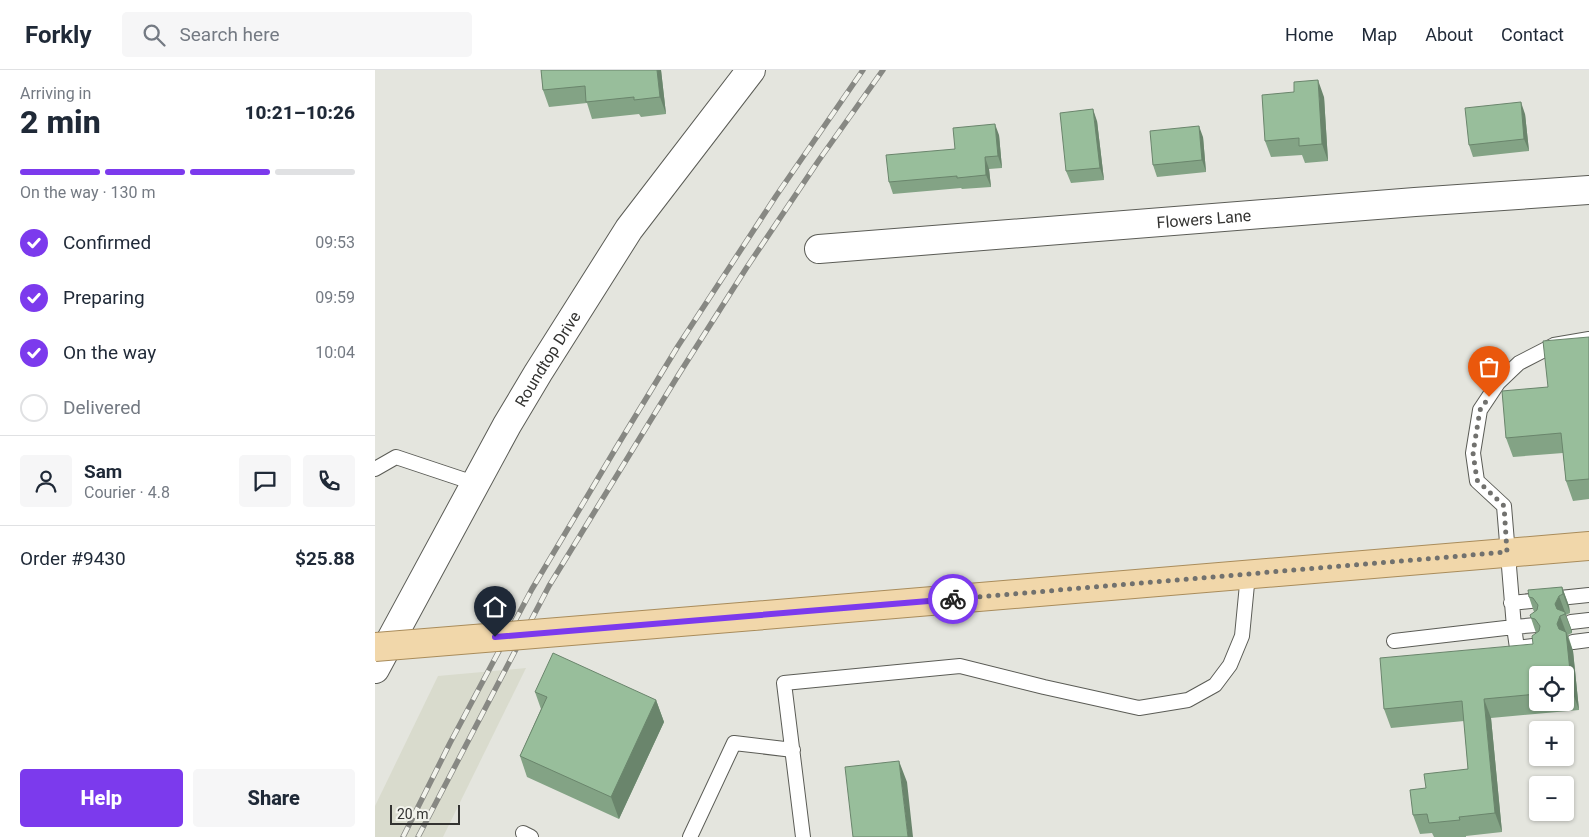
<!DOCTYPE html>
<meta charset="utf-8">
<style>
:root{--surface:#fff;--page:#f6f6f7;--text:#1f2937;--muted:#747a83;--line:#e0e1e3;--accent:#7c3aed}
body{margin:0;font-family:Roboto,sans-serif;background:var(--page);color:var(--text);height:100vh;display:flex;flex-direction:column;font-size:19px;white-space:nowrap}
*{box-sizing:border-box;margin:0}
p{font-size:16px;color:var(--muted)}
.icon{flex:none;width:28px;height:28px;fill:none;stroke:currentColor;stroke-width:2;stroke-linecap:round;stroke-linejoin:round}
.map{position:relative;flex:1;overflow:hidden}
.drawer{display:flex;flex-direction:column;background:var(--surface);width:375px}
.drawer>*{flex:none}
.fabs{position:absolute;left:1154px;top:596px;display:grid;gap:10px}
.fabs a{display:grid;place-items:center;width:45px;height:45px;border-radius:5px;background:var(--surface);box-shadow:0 1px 4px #0004;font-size:25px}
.scale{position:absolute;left:15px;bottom:12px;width:70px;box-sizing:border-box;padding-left:5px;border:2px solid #333331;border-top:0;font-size:14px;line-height:18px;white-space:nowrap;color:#333331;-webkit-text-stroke:4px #f2f3ec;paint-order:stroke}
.pin{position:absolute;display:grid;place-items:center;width:42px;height:42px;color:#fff;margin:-51px -21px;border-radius:50% 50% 50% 0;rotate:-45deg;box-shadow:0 0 5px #0007}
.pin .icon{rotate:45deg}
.courier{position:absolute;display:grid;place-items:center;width:50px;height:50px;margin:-25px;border:4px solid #7c3aed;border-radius:50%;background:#fff;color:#222;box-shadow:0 1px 6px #0007}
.summary em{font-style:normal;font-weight:800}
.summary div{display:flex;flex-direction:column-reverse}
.summary{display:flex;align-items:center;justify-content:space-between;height:85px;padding:0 20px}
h1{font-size:32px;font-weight:800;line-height:38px}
.bar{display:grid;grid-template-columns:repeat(4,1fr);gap:8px 5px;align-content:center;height:60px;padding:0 20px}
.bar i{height:6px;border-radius:4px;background:var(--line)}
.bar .on{background:var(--accent)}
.bar p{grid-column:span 4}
.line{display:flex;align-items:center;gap:12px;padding:0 20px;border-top:1px solid var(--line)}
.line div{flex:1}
.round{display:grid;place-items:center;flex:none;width:52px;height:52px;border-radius:5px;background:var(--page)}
ol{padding:0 20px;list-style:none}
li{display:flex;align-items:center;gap:15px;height:55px}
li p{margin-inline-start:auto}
li .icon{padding:5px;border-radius:50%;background:var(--accent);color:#fff;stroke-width:4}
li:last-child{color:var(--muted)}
li i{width:28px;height:28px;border:2px solid var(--line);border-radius:50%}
.primary-button{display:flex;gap:10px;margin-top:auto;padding:10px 20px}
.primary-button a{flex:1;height:58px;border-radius:5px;background:var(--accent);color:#fff;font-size:20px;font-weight:800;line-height:58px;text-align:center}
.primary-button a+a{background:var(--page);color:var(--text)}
header{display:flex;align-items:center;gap:30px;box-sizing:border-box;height:70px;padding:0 25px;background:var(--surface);border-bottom:1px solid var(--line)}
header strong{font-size:24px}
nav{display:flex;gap:28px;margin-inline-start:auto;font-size:18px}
.search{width:350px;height:45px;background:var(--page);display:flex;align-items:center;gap:12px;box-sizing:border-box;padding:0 18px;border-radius:5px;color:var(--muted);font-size:19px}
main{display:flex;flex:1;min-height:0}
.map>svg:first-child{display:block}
.built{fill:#d9dbcd}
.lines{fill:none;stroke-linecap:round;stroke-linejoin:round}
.service-casing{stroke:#5b5c56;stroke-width:16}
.minor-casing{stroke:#5b5c56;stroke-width:30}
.tertiary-casing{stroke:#5b5c56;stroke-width:30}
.primary-casing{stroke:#a98c5b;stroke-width:30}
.service{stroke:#fff;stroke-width:14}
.minor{stroke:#fff;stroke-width:28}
.tertiary{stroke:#fff;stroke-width:28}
.primary{stroke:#f1d7aa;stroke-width:28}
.rail-casing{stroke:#878883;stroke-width:5.5}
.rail{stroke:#f2f3ec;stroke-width:4;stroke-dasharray:11;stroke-linecap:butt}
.primary-bridge-casing{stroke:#a98c5b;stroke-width:30;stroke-linecap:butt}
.primary-bridge{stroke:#f1d7aa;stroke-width:28}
.wall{fill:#83a385;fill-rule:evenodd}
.shaded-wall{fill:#6a856c}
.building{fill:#98be9b;stroke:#6a856c}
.done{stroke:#71716e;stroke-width:5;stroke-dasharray:0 9}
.route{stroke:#7c3aed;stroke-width:6}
.labels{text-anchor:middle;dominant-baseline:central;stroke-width:4;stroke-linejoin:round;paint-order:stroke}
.street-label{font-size:16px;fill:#333331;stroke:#f2f3ec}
</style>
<header>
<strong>Forkly</strong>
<div class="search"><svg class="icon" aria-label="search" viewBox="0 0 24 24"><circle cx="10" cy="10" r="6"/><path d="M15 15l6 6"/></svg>Search here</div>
<nav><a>Home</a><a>Map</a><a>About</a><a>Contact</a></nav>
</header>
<main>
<section class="drawer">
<div class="summary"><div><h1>2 min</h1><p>Arriving in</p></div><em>10:21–10:26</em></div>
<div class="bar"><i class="on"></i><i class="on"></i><i class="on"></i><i></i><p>On the way · 130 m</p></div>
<ol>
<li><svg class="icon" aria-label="check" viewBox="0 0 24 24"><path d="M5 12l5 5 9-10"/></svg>Confirmed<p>09:53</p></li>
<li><svg class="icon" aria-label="check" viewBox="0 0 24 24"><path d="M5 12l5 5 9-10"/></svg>Preparing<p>09:59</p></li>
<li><svg class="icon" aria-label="check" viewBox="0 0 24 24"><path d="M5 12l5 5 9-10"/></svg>On the way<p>10:04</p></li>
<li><i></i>Delivered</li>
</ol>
<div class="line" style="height:90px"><a class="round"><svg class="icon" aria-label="person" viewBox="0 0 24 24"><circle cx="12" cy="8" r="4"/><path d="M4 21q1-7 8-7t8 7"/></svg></a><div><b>Sam</b><p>Courier · 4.8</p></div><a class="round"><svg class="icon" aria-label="chat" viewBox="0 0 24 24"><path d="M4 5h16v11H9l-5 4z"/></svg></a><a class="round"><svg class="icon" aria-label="phone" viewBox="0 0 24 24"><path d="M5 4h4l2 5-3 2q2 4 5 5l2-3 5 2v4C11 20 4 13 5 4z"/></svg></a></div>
<div class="line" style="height:65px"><div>Order #9430</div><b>$25.88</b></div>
<div class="primary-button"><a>Help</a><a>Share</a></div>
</section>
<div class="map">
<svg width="1214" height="767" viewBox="0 0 1214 767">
<rect width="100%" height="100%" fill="#e4e5de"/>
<!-- built -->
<path class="built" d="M151 598 68 767H0V736L63 606Z"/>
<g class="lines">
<!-- service casing -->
<g class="service-casing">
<path id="service" d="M0 399 21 387 102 414
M1136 533 1214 525
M1196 552 1214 550
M1019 571 1139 557 1129 436 1102 411 1098 383 1105 340 1123 313 1144 293 1179 275 1214 269
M1198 572 1214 570
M1158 576 1142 578 1139 557 1161 555
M148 763 156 767
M315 767 359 673 418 680
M428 767 409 613 585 596 669 617 764 638 813 630 840 615 855 595 867 566 873 504"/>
</g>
<!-- minor casing -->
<g class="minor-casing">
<g id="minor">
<path id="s1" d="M444 179 1040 132 1214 120"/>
</g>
</g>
<!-- tertiary casing -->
<g class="tertiary-casing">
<g id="tertiary">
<path id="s2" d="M0 599 132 355 163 303 254 159 376 0"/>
</g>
</g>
<!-- primary casing -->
<g class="primary-casing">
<path id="primary" d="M378 546 1214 476"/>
</g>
<!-- service -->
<use href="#service" class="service"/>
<!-- minor -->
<use href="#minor" class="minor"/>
<!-- tertiary -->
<use href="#tertiary" class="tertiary"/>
<!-- primary -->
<use href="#primary" class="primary"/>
<!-- rail casing -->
<g class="rail-casing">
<path id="rail" d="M28 767 75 673 157 519 241 378 303 276 401 126 488 0
M43 767 174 516 304 304 372 197 444 90 508 0"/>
</g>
<!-- rail -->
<use href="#rail" class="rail"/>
<!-- primary-bridge casing -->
<g class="primary-bridge-casing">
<path id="primary-bridge" d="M0 577 378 546"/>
</g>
<!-- primary-bridge -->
<use href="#primary-bridge" class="primary-bridge"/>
</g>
<!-- wall -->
<path class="wall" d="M166 0H286L291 44 266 47 264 44 217 49 212 33 174 37 168 20Z
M949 27 953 91 930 93 927 85 896 87 890 71Z
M1150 44 1154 81 1098 87 1094 75Z
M722 51 729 110 696 113 691 101Z
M624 65 627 98 614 99 616 117 587 119 586 118 518 124 514 112 580 79Z
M828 67 831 102 782 107 778 95Z
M1214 267V429L1198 431 1191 411 1188 383 1138 387 1131 368Z
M1187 517 1194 536 1195 543 1191 545 1197 561V563L1193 565 1198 581 1204 640 1116 648 1127 762 1091 766V767H1059L1057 763 1045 764 1038 745 1051 718 1093 699 1089 651 1016 658 1009 639 1158 574 1161 563 1156 548 1159 542 1154 527ZM1162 605H1190V632H1162Z
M160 622 281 630 289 652 244 749 152 707 145 686 166 639Z"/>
<!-- shaded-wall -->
<path class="shaded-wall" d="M282 0H286L291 44 285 27Z
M943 10 949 27 953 91 947 74Z
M1146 32 1150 44 1154 81 1149 69Z
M718 39 722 51 729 110 725 98Z
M620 54 624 65 627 98 623 86Z
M824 56 828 67 831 102 827 90Z
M610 87 614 99 616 117 611 105Z
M1187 517 1194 536 1195 543 1188 524Z
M1184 526 1197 561V563L1190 544 1185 546 1198 581 1204 640 1197 621 1189 573 1182 554 1180 534Z
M1109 629 1116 648 1127 762 1120 743Z
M281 630 289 652 244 749 236 727Z
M524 691 532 712 538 767H533Z"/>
<!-- building -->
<path class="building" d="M166 0H282L285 27 259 30V27L211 32 210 16 168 20Z
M943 10 947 74 924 76V68L890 71 887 25 919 22V12Z
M1146 32 1149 69 1094 75 1090 38Z
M718 39 725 98 691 101 685 43Z
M620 54 623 86 610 87 611 105 582 108V106L514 112 511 85 580 79 578 58Z
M824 56 827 90 778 95 775 61Z
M1214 267V409L1191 411 1186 363 1131 368 1127 321 1173 317 1168 271Z
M1187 517 1188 524 1184 526 1180 534 1182 539 1190 542V544L1185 546 1182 554 1184 559 1191 562 1197 621 1190 622V605H1162V624L1109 629 1120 743 1084 747 1085 750 1054 753 1052 744 1038 745 1035 720 1051 718 1049 704 1093 699 1087 631 1009 639 1005 588 1158 574 1157 566 1164 561 1165 556 1160 549 1156 548 1155 545 1162 540 1163 535 1158 528 1154 527 1153 520Z
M178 583 281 630 236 727 145 686 172 627 160 622Z
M524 691 533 767H478L470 697Z"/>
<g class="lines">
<!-- done -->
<path class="done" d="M578 529 1132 482 1129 436 1102 410 1098 383 1105 340 1114 327"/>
<!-- route -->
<path class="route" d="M120 567 578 529"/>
</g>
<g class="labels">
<!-- street labels -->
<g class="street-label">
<text stroke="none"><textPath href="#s1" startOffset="386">Flowers Lane</textPath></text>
<text stroke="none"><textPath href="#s2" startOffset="355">Roundtop Drive</textPath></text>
</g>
</g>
</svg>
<div class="fabs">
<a><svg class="icon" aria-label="locate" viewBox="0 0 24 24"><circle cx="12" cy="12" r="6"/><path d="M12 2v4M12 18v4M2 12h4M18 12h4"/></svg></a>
<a>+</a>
<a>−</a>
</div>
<div class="scale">20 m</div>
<div class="pin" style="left:1114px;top:327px;background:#ea580c"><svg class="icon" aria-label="bag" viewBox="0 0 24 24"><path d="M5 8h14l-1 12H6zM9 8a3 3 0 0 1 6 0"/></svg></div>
<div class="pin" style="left:120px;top:567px;background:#1f2937"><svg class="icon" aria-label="home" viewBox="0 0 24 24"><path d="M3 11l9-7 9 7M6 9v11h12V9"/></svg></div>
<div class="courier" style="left:578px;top:529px"><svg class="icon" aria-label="bike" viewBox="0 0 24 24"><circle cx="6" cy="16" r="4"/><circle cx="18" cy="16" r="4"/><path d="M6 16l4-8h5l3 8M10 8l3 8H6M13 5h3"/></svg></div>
</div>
</main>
